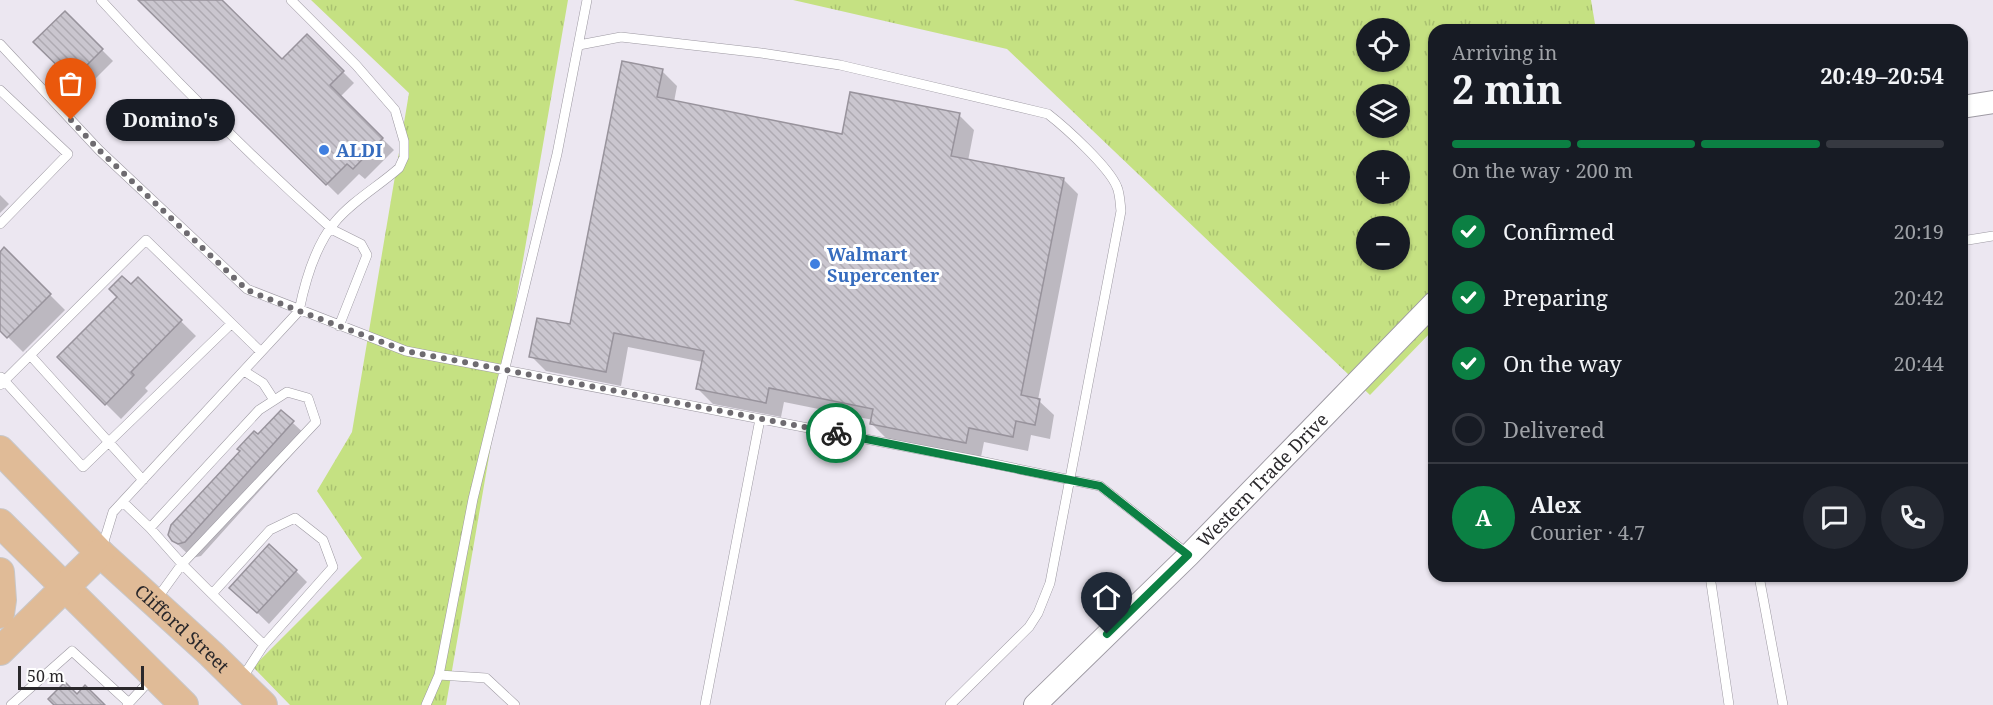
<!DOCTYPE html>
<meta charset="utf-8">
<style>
:root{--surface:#171b24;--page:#242831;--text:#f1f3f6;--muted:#9ea1a6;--line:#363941;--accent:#0b8043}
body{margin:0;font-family:"Noto Serif",serif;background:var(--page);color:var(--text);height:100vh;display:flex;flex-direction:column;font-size:22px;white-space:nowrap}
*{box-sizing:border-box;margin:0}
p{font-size:20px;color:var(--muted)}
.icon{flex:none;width:33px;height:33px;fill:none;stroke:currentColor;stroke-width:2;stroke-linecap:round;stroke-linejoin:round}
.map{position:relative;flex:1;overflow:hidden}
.sheet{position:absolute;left:1428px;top:24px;width:540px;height:558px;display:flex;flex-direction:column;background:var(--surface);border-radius:18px;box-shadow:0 2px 4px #0004}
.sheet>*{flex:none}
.buttons{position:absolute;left:1356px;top:18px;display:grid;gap:12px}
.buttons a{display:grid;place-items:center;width:54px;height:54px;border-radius:50%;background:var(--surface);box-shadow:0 2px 4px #0004;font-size:30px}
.scale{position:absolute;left:18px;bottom:15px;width:126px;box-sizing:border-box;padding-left:6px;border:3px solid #2a282b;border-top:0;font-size:16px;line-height:21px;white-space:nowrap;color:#2a282b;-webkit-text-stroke:4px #fff;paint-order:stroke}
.pin{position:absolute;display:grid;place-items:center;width:51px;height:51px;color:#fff;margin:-62px -26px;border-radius:50% 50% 50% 0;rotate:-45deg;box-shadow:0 0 6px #0007}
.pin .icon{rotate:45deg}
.courier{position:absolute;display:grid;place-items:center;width:60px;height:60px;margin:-30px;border:4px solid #0b8043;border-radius:50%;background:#fff;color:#222;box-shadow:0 2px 8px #0007}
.bubble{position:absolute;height:42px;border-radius:21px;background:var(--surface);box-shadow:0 2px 4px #0004;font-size:20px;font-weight:700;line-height:42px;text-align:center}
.overview em{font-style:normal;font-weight:700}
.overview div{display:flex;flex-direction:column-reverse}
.overview{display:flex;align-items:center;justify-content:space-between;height:102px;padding:0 24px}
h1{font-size:39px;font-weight:700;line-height:45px}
.bar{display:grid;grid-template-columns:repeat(4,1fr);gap:9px 6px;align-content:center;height:72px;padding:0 24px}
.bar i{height:8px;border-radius:4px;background:var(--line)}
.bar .current{background:var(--accent)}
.bar p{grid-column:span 4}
.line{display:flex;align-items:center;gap:15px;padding:0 24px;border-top:2px solid var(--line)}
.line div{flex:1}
.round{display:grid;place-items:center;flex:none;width:63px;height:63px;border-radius:32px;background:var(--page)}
ol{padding:0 24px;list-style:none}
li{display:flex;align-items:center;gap:18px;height:66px}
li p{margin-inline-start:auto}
li .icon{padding:6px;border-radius:50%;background:var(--accent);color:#fff;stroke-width:4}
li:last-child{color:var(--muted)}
li i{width:33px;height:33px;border:3px solid var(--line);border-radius:50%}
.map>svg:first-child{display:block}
.grass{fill:url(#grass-tufts);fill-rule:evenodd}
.shadow{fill:#0003}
.building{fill:url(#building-back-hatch);stroke:#98939c;stroke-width:1.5}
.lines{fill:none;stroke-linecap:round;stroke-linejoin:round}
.service-casing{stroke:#9d99a2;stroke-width:10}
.tertiary-casing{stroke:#9d99a2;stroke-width:24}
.primary-casing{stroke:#c8c7c8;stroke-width:30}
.service{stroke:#fff;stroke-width:9}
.tertiary{stroke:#fff;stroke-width:22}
.primary{stroke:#e0bb97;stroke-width:28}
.done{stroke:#6e6b70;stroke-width:6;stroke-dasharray:0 10.8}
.route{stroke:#0b8043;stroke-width:8}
.shop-dot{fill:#3f7fe0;stroke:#fff;stroke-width:2}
.labels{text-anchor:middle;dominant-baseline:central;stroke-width:6;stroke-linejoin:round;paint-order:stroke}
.shop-label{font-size:18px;font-weight:bold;fill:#366cbe;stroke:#fff;text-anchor:start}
.street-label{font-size:18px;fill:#2a282b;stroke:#fff}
</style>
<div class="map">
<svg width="1993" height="705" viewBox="0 0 1993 705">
<defs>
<pattern id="grass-tufts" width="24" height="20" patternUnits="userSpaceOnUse" patternTransform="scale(1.5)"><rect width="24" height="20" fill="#c5e182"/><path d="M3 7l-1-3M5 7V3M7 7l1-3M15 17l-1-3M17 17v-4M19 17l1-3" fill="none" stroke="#a9c170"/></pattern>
<pattern id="building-back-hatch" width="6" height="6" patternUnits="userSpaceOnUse" patternTransform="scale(1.5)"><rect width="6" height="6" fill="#cac6cf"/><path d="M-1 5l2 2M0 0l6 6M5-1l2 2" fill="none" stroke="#aeaab2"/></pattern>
</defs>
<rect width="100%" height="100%" fill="#ece7f1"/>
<!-- grass -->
<path class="grass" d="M311 0H568L446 705H290L253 667 362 558 317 491 352 432 409 93Z
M793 0H1591L1596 30H1434V329L1370 395 1007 49ZM1366 28H1400V62H1366ZM1366 94H1400V128H1366ZM1366 160H1400V194H1366ZM1366 226H1400V260H1366Z"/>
<!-- shadow -->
<path class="shadow" d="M140 0H220L282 61 307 36 354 83 340 97 394 150 365 179 359 174 338 195Z
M65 13 113 61 84 90 36 42Z
M662 71 677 86 674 102 843 135 959 115 974 130 968 161 1063 179 1078 194 1038 400 1054 415 1050 439 1031 435 1028 451 984 442 981 457 887 439 872 424 873 420 784 402 781 417 713 404 698 389 703 362 628 347 621 386 546 371 531 356 572 326Z
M0 195 9 204 0 213Z
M4 249 65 310 23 352 0 329V254Z
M138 279 196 336 145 388 148 391 121 419 59 357Z
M281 412 308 437 201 556 192 558 172 539Z
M296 571 307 582 269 624 243 599Z"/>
<!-- building -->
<path class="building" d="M138 0H222L282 59 307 34 344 71 330 85 383 138 353 169 347 164 326 185Z
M65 11 103 49 72 80 33 42Z
M622 61 663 69 657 97 842 134 850 92 960 113 951 156 1064 178 1021 395 1040 399 1035 425 1016 421 1013 437 969 428 966 443 870 424 873 409 769 388 766 403 696 389 704 351 614 333 606 372 529 357 537 318 570 324Z
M4 247 51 294 7 338 0 331V252Z
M122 276 131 284 138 277 182 320 131 372 134 375 105 405 57 357 117 297 109 289Z
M281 410 294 421 185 542 178 544 172 541 168 535 171 525 240 451 237 449 254 431 258 434Z
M269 544 297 570 257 613 229 588Z
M65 682 77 694 85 685 105 705H54L48 699Z"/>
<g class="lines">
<!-- service casing -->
<g class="service-casing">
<path id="service" d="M101 0C174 80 250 156 331 228
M0 44 99 150 247 289 406 351 975 460 1100 486 1189 555
M579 45 621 37 761 53 840 65 1048 114C1066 128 1109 167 1117 187 1120 194 1120 203 1121 211L1050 583 1038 613 1029 627 950 705
M0 90 68 154 0 224
M331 229 361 244 367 255 339 326
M1962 241 1993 236
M30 355 143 480
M244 371 263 383 274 400
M1 377 83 467 231 324
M0 385 146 240 261 352
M123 502 150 528
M102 548 113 512 299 311C305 281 315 246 335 222 352 201 379 186 399 168L404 157V141L395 110 356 65 291 0
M1710 576 1729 705
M1759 576 1783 705
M212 594 264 645
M156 600 182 564 150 528 259 410 287 392 308 398 316 422 182 564 212 594 270 530 295 518 323 540 333 567 263 646 241 680
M439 675 486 678 515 705
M11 705 72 651 129 703
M127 705 152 678
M426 705 439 675 473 499 557 154 587 0
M705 705 760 419"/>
</g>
<!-- tertiary casing -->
<g class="tertiary-casing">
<g id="tertiary">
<path d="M1962 107 1993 102"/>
<path id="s1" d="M1035 705 1189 555 1434 303"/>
</g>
</g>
<!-- primary casing -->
<g class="primary-casing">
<g id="primary">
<path id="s2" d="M0 450 100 553 211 654 263 705"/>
<path d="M0 523 184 705"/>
<path d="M0 572 2 600 0 614"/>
<path d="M0 651 100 553"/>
</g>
</g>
<!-- service -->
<use href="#service" class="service"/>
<!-- tertiary -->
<use href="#tertiary" class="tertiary"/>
<!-- primary -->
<use href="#primary" class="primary"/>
</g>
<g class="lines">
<!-- done -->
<path class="done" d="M71 120 99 150 247 290 299 311 406 351 836 433"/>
<!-- route -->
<path class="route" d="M836 433 1100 486 1188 555 1107 634"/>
</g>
<!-- markers -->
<g class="shop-dot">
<circle cx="324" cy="150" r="6"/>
<circle cx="815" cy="264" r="6"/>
</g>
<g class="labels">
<!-- shop labels -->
<g class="shop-label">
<text x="336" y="150">ALDI</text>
<text x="827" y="254">Walmart<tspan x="827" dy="21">Supercenter</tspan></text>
</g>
<!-- street labels -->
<g class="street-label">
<text stroke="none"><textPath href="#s1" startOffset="320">Western Trade Drive</textPath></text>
<text stroke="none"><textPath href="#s2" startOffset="255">Clifford Street</textPath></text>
</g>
</g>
</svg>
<div class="buttons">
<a><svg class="icon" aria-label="locate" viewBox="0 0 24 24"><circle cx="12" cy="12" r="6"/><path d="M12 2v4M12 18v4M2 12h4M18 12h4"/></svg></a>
<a><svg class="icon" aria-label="layers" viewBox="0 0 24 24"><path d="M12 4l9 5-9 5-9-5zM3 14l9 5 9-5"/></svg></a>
<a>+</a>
<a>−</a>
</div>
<div class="scale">50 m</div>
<div class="pin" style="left:71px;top:120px;background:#ea580c"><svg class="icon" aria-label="bag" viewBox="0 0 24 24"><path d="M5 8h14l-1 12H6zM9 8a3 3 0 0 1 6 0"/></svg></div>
<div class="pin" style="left:1107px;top:634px;background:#1f2937"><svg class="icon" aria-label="home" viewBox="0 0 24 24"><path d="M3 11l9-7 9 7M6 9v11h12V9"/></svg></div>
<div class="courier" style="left:836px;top:433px"><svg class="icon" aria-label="bike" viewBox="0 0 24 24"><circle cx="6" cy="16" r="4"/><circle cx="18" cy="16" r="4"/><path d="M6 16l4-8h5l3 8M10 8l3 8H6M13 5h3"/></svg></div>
<div class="bubble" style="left:106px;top:99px;width:129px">Domino's</div>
<section class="sheet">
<div class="overview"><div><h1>2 min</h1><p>Arriving in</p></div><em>20:49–20:54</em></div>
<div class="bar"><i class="current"></i><i class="current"></i><i class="current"></i><i></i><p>On the way · 200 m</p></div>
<ol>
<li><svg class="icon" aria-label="check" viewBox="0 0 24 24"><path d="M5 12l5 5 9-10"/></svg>Confirmed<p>20:19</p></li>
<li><svg class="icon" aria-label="check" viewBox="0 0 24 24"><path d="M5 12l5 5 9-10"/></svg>Preparing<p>20:42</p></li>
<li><svg class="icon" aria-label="check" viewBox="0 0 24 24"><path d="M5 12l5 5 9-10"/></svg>On the way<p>20:44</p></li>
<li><i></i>Delivered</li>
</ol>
<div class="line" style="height:108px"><b class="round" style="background:var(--accent);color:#fff">A</b><div><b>Alex</b><p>Courier · 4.7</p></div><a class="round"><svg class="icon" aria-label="chat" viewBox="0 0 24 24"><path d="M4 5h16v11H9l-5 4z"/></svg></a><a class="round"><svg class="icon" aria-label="phone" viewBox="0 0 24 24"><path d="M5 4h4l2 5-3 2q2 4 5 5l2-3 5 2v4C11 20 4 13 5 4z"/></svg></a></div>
</section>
</div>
